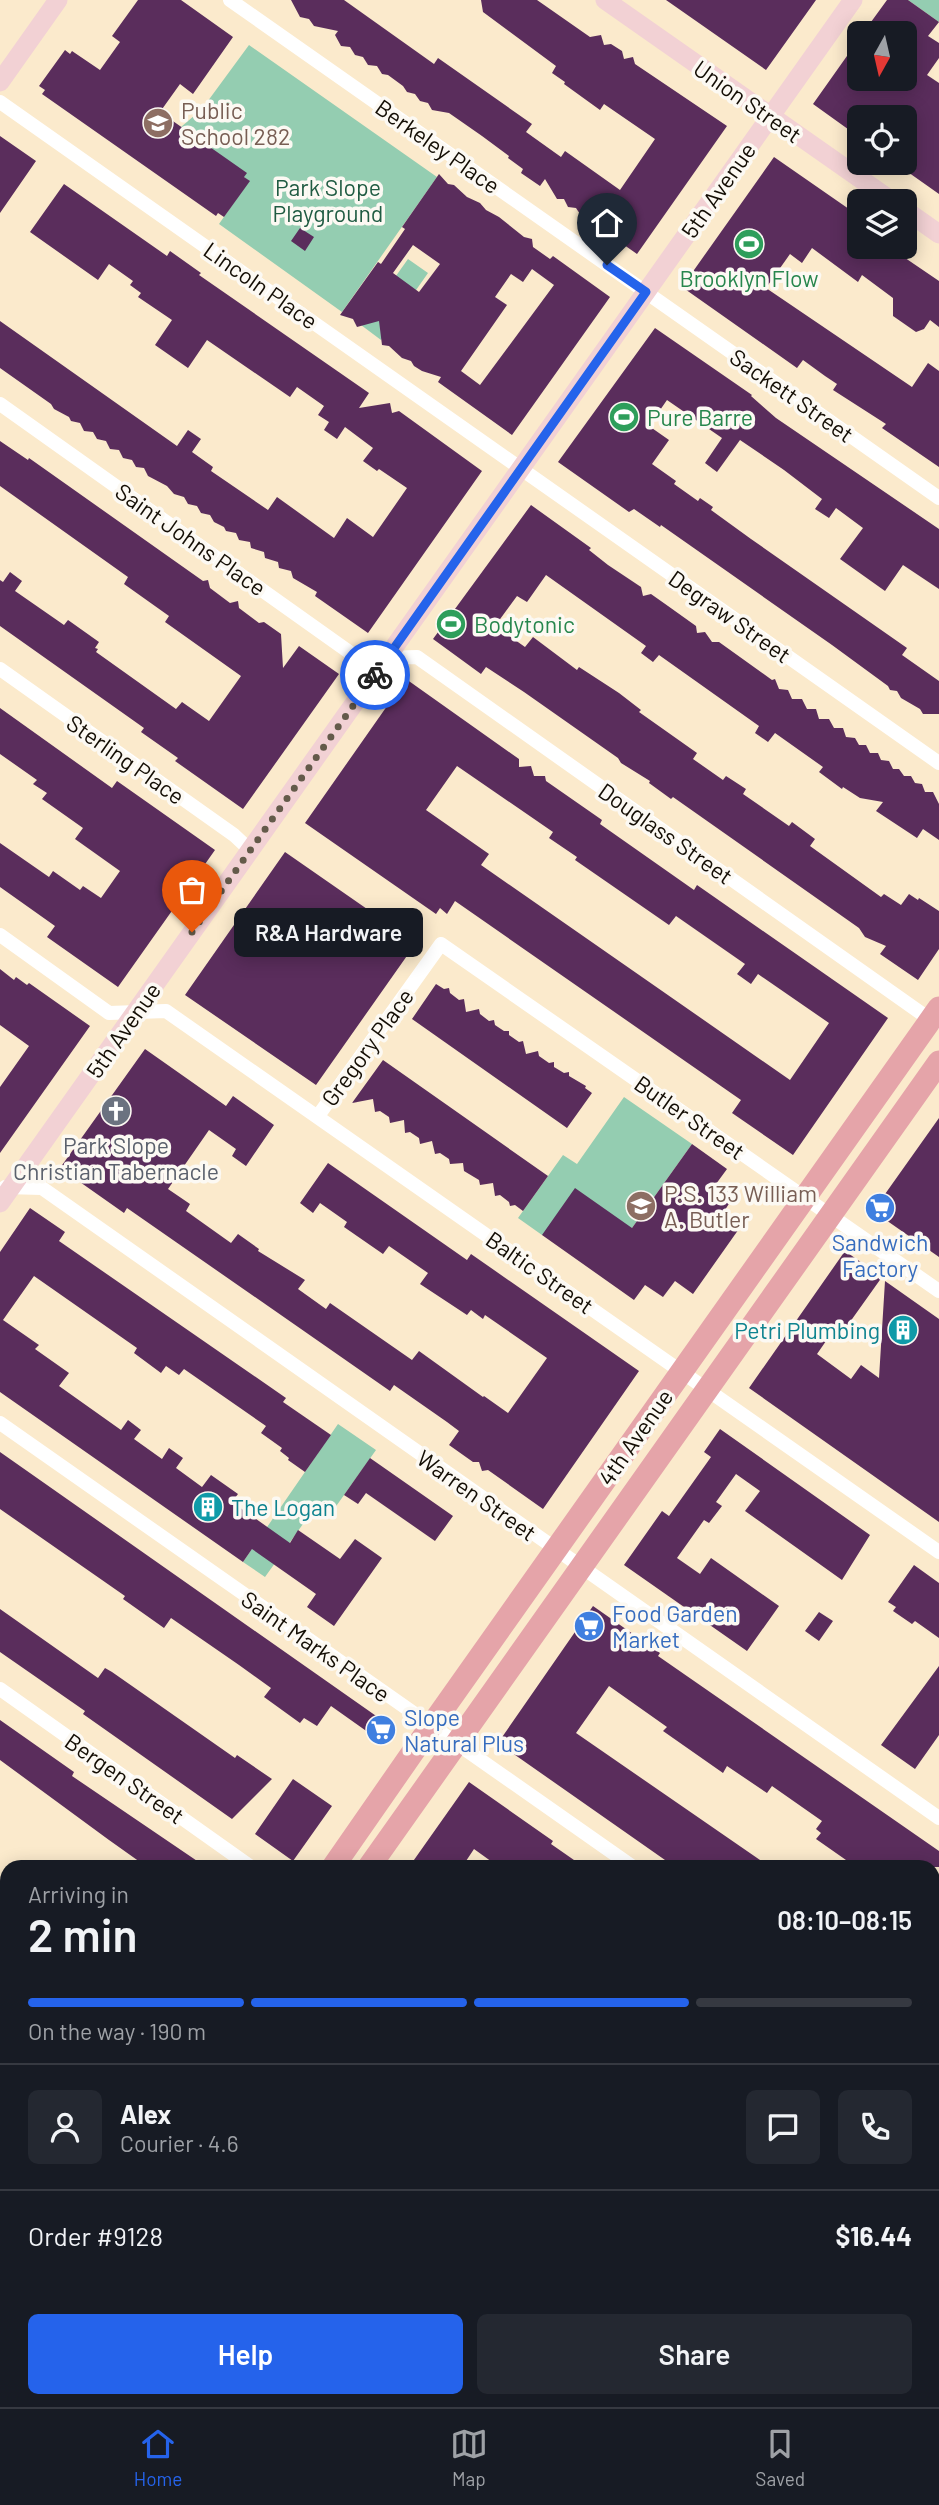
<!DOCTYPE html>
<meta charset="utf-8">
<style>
:root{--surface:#171b24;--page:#242831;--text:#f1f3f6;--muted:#9ea1a6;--line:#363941;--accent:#2563eb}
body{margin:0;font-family:Barlow,sans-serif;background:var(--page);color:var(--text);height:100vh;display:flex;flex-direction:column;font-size:26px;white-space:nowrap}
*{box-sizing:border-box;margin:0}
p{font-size:23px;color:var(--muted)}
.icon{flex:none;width:38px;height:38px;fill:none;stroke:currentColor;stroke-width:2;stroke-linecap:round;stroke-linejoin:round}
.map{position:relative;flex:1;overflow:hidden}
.details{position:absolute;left:0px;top:1860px;width:940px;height:548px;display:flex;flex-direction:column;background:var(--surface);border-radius:21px 21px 0 0;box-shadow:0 4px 18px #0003}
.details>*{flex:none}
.needle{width:46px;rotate:188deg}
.controls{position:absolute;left:847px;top:21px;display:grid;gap:14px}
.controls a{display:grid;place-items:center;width:70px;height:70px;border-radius:10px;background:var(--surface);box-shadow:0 4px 18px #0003;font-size:35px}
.pin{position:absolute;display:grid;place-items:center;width:60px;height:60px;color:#fff;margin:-72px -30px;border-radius:50% 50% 50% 0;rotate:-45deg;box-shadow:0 0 7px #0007}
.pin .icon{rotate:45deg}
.courier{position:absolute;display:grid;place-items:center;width:70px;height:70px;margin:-35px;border:5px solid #2563eb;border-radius:50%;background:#fff;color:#222;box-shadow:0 2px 9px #0007}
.bubble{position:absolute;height:49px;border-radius:10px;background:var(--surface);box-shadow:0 4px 18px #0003;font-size:23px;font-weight:600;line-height:49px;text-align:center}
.summary em{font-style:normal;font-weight:600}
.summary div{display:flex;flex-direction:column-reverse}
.summary{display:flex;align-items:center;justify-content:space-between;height:119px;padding:0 28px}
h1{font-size:46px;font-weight:600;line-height:52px}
.bar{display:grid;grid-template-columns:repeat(4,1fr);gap:10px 7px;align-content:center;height:84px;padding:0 28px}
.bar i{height:9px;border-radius:5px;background:var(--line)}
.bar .on{background:var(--accent)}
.bar p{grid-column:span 4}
.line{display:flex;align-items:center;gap:18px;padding:0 28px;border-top:2px solid var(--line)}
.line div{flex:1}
.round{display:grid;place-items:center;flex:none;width:74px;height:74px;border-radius:10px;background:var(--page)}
.button{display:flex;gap:14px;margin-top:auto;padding:14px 28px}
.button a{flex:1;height:80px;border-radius:10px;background:var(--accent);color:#fff;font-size:28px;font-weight:600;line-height:80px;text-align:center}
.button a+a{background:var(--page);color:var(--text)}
.dock{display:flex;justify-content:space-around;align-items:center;height:98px;border-top:2px solid var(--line);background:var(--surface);font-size:19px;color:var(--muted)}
.dock a{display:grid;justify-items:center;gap:4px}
.dock .on{color:var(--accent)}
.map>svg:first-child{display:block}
.green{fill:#94cdb1}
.building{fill:#5a2d5c;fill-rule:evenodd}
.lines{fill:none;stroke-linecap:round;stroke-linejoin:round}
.lane{stroke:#fff;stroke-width:7}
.street{stroke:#fff;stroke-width:14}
.secondary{stroke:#f2d1d4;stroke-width:19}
.primary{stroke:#e5a4a9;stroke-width:23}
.done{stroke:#645a4a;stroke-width:7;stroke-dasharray:0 12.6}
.route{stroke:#2563eb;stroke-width:9}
.labels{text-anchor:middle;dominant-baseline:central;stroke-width:7;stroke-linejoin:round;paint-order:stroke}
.street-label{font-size:23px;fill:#130d04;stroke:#fcf9f3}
.education-label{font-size:23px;fill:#785e54;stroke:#fcf9f3;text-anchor:start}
.park-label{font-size:23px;fill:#1f5b42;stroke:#fcf9f3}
.leisure-label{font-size:23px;fill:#27864d;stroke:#fcf9f3;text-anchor:start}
.worship-label{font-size:23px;fill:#5b616d;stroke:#fcf9f3}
.shop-label{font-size:23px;fill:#366cbe;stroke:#fcf9f3;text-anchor:start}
.culture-label{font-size:23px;fill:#0d838f;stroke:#fcf9f3;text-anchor:end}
</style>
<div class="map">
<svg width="939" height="2407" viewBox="0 0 939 2407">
<rect width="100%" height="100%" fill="#fbeacc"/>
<!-- green -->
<path class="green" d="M908 0H939V22Z
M249 45 437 177 342 312 219 224 249 181 181 127 202 109Z
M408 259 428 273 381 340 361 325Z
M624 1097 692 1144 632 1228 542 1235 518 1218 563 1155 577 1164Z
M338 1424 376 1450 327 1519 313 1510 265 1577 243 1562Z"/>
<!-- building -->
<path class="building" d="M138 0H181L233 37 193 94 180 84 160 112 247 173 244 177 250 181 224 217 218 213 216 216 42 94 45 90 39 86 65 50 70 54 72 51 100 70 120 42 112 36Z
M291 0H344L434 64 438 58 532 124 526 132 561 157 565 151 620 190 655 139 604 104 600 110 564 84 565 82 552 73 556 66 483 12 481 0H537L590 37 601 35 604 45 611 44 622 51 624 59 633 57 635 64 727 126 637 254 580 214 576 208 568 207 564 199H557L545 179 540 186 521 173 523 169 508 158 509 156 482 136 449 113 432 110 428 103 420 101 415 94 407 92 403 86 388 75 382 74 377 66 368 65 363 57 355 55 350 47 341 46 335 35 338 31 314 26 309 19 300 17Z
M666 0H816L766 70Z
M887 0H908L939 22 928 36 939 43V58L927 75 939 83V194L905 170V117H859V137L813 104 859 39V79H905V33H863Z
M0 136 36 161 0 213Z
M774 157 859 216V247H889L939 281V327L930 320 924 329 916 332 893 316V298L862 275 858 282 812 248 802 263 790 254 766 288 912 387 928 363 939 371V467L882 428 886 424 833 390 837 384 825 376 803 360 797 368 682 287Z
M439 174 448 184 454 185 467 197 480 203 486 210 499 217 524 237 532 239 533 247 550 259 553 256 610 297 512 435 438 382 441 377 422 371 414 366 411 361 402 358 389 346 382 345 379 321 357 327 353 319 340 315 378 262 381 264 405 229 402 227ZM413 245 440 264 419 292 393 273ZM532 269 554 285 480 385 461 371 507 305 495 297 511 274 523 282Z
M64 184 167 256 170 251 201 273 199 275 369 393 359 408 390 403 392 413 399 411 482 471 368 633 315 596 317 592 293 578 291 571 279 568 278 562 265 558 264 552 251 548 250 542 239 540 236 533 226 531 224 527 214 522 210 515 201 513 197 506 188 504 184 497 174 494 167 486 148 476 144 468 136 467 132 460 123 458 119 450 110 449 106 441 97 439 93 432 84 431 80 423 71 421 69 417 54 409 51 404 0 368V321L177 446 188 430 201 439 192 452 213 467 211 471 268 510 277 497 334 538 347 518 373 537 407 488 379 469 377 471 363 461 373 448 345 427 337 439 324 430 329 422 318 415 324 406 297 387 290 397 207 340 188 368 155 345 172 320 138 297 141 293 130 285 133 281 109 264 98 280 30 232Z
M300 228 314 237 305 251 291 241Z
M655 328 752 395 751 396 776 418 939 529V589L903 565 885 591 840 559 863 528 836 508 829 518 815 509 822 499 784 470 740 440 717 472 705 463 722 438 667 400 649 426 669 440 652 464 676 481 674 484 698 501 700 498 713 507 711 510 751 539 907 648 902 655 939 681V714H923L920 709 901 698 897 691 890 690 888 686 832 645 661 525 660 527 634 509 629 512 558 462Z
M0 441 28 460 29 458 203 581 208 580 210 588 230 603 238 601 239 608 259 623 264 622 281 634 283 668 299 646 339 674 243 809 175 761 178 758 141 732 144 728 0 626V580L3 582 10 572 22 581 15 591 64 625 68 620 99 642 95 648 98 649 96 652 176 709 182 702 209 721 241 676 165 622 169 616 124 584 128 577 0 486Z
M531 505 591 548 589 550 608 565 641 587 643 596 651 594 668 606 696 626 697 633 705 632 712 642H719L772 680 775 679 779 689 788 690 792 699H802L807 709H816L819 719H829L834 728H843L846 737 855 738 859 745H866L870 753H878L881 760 889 761 893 769H899L904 776H911L915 783 922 784 925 792H933L939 804V840L923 829 917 838 876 811 883 802 860 798 843 787 842 789 819 772 823 767 775 733 768 742 755 733 759 726 659 655 653 662 641 653 646 646 546 575 527 602 517 596 495 626 525 647 533 637 577 670 579 667 619 693 641 710 639 712 697 753 693 759 723 780 726 776 746 789 743 794 789 826 792 822 815 839 810 846 881 897 884 894 901 905 909 894 918 900 919 898 939 911V949L918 980 880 954 886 946 865 937 859 928 673 797 671 799 649 783 650 781 621 763 618 758 524 692 486 667 481 674 433 639Z
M406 679 519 759V767L531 766 534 776H545L546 781 602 820 600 824 694 890 697 885 888 1018 793 1155 732 1113 741 1100 455 901 447 914 440 908 436 914 305 823ZM457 766 553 832 549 838 577 857 575 860 669 925 676 916 745 964 737 974 751 984 758 974 829 1023 790 1080 481 865 489 854 426 810Z
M0 708 112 788 117 781 215 850 118 987 47 937 55 926 0 887V843L49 877 53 871 80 890 83 886 101 898 120 871 75 839 83 828 42 799 47 793 33 784 37 780 0 754Z
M285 852 416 943 316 1085 185 995Z
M0 969 14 980 16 977 27 985 29 983 90 1026 0 1153V1087L29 1046 0 1025Z
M436 984 444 989 449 988 450 993 459 1000 464 999 466 1012 479 1009 480 1014 489 1021 494 1020 495 1025 504 1031H509V1035L519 1042 523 1041 526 1054 538 1051 539 1056 549 1063 554 1062V1067L564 1073 569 1072V1076L586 1086 585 1088 592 1093 567 1128 412 1019Z
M145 1049 226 1106 233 1096 274 1125 246 1166 232 1156 236 1149 209 1130 168 1189 190 1204 186 1211 231 1243 238 1234 259 1249 258 1251 305 1280 298 1289 326 1309 330 1303 412 1360 419 1351 483 1397 484 1396 508 1413 547 1358 485 1315 483 1319 471 1310 467 1315 420 1284 428 1273 389 1246 383 1254 344 1227 347 1222 320 1203 313 1213 300 1203 328 1163 467 1260 471 1254 639 1371 543 1509 488 1470 482 1471 479 1462H473L449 1445 459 1431 447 1422 394 1385 390 1391 127 1208 124 1213 60 1168Z
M383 1060 548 1176 523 1211 515 1205 510 1206 509 1202 500 1195 495 1196 493 1183 480 1185 479 1180 464 1171 463 1163 450 1164 449 1159 440 1153 435 1154 432 1141 420 1144 419 1138 410 1132 405 1133 404 1120 390 1123 389 1117 380 1111 375 1112 373 1099 352 1103Z
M939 1118V1257L873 1211Z
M692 1144 727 1169 716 1184 734 1196 723 1213 741 1226 693 1294 675 1281 663 1297 645 1285 634 1300 542 1235 575 1188 632 1228Z
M30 1208 65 1232 59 1241 286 1398 283 1402 331 1435 305 1472 288 1460 289 1458 280 1451 282 1448 261 1433 266 1426 184 1369 179 1375 166 1366 161 1373 134 1353 137 1348 34 1276 3 1320 39 1345 35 1349 69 1373 59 1386 121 1430 128 1420 141 1430 134 1439 162 1459 169 1448 183 1458 176 1468 202 1487 211 1475 238 1494 232 1502 290 1543 298 1530 340 1559 355 1539 382 1558 334 1626 307 1607 316 1594 252 1549 243 1562 0 1392V1252Z
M845 1251 882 1277 840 1336 833 1331 817 1354 851 1379 861 1365 879 1378 885 1281 939 1319V1522L749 1388Z
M720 1429 870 1535 842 1580 745 1511 760 1491 736 1474 716 1502 722 1506 709 1523 704 1520 677 1558 700 1574 711 1558 779 1606 747 1651 624 1565 662 1511 669 1516 679 1502 711 1457 704 1452Z
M0 1452 389 1725 379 1740 331 1706 317 1726 304 1718 300 1723 264 1697 271 1688 239 1665 171 1618 164 1628 123 1599 125 1596 0 1509Z
M370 1458 453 1516 435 1541 366 1493 358 1504 344 1495Z
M914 1565 939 1583V1638L915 1621 912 1624 893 1611 896 1607 888 1602Z
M593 1606 660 1653 658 1656 939 1851V1867H885L874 1860 869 1867H856L816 1839 821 1833 816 1829 822 1821 772 1786 767 1793 727 1766 723 1773 663 1731 667 1727 609 1686 576 1733 770 1867H675L498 1743Z
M0 1609 98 1678 105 1668 112 1672 235 1758 237 1755 272 1779 232 1819 83 1714 85 1711 0 1652Z
M819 1612 833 1621 819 1641 805 1631Z
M939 1666V1735L915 1769 881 1745Z
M0 1720 74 1772 72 1776 206 1867H147L109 1840 0 1760Z
M293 1779 332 1806 293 1861 255 1834Z
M469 1782 553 1841 551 1844 584 1867H499L474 1849 462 1867H409Z"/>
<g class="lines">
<!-- lane -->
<path class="lane" d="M499 2401 508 2407
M453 2407 457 2401
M532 2407 536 2401"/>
<!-- street -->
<path class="street" d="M230 0 939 498
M0 102 939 763
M0 404 359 659 417 657 935 1023
M0 669 234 835 250 850
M0 935 109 1013 166 1011 939 1552
M318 1116 441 944 939 1291
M5 1187 42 1188 939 1818
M0 1423 633 1867
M0 1689 251 1867
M0 1950 7 1955
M933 2077 939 2081
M0 2217 7 2222
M933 2343 939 2347
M262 2401 271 2407
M641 2401 650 2407"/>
<!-- secondary -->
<path class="secondary" d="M605 0 892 201
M0 82 58 0
M905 210 939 234
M0 1203 853 0
M933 2113 939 2104
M724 2407 729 2401"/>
<!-- primary -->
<path class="primary" d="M333 1867 431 1726 939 1008
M369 1867 939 1062
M0 2346 7 2336
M0 2398 7 2388"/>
</g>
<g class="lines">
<!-- done -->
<path class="done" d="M192 932 375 675"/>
<!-- route -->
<path class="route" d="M375 675 646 292 607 265"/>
</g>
<!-- icons -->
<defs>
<g id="school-disc" transform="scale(1.575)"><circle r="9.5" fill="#8d6e63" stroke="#fcf9f3"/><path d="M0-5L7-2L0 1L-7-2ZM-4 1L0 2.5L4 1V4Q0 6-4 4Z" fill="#fff"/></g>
<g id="stadium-disc" transform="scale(1.575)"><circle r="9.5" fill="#2e9e5b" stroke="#fcf9f3"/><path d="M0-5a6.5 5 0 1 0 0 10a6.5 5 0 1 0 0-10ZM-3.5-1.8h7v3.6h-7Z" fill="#fff"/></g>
<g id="church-disc" transform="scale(1.575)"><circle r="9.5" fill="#6b7280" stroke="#fcf9f3"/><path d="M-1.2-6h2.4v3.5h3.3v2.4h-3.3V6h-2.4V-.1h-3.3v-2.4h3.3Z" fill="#fff"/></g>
<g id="supermarket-disc" transform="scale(1.575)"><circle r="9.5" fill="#3f7fe0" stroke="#fcf9f3"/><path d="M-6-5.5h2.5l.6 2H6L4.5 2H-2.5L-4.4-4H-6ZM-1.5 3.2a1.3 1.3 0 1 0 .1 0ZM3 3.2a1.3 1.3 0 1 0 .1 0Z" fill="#fff"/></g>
<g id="building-disc" transform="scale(1.575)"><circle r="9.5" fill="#0f9aa8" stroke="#fcf9f3"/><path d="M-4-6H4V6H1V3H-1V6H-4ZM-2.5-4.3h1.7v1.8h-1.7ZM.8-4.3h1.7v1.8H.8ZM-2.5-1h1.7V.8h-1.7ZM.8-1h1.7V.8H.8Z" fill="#fff"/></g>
</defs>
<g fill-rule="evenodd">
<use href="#school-disc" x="158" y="123"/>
<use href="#stadium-disc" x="749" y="244"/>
<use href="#stadium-disc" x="624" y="417"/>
<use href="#stadium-disc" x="451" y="624"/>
<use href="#church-disc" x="116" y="1111"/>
<use href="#school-disc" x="641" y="1206"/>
<use href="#supermarket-disc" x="880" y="1208"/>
<use href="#building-disc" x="903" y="1330"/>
<use href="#building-disc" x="208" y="1507"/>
<use href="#supermarket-disc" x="589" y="1626"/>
<use href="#supermarket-disc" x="381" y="1730"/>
</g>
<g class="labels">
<!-- street labels -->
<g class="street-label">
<text transform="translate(748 101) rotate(35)">Union Street</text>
<text transform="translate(438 146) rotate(35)">Berkeley Place</text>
<text transform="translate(718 190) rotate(-55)">5th Avenue</text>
<text transform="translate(261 285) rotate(35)">Lincoln Place</text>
<text transform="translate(792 395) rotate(35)">Sackett Street</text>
<text transform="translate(191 539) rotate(35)">Saint Johns Place</text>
<text transform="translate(730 616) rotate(35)">Degraw Street</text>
<text transform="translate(126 759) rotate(35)">Sterling Place</text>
<text transform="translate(666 833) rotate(35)">Douglass Street</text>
<text transform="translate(123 1030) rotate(-55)">5th Avenue</text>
<text transform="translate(367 1047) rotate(-54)">Gregory Place</text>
<text transform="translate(690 1117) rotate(35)">Butler Street</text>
<text transform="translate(540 1272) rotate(35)">Baltic Street</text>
<text transform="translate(635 1437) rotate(-55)">4th Avenue</text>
<text transform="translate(477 1495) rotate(35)">Warren Street</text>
<text transform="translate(316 1646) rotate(35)">Saint Marks Place</text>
<text transform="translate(125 1778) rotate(35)">Bergen Street</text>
</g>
<!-- education labels -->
<g class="education-label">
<text x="181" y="110">Public<tspan x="181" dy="26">School 282</tspan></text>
<text x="664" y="1193">P.S. 133 William<tspan x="664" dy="26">A. Butler</tspan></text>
</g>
<!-- park labels -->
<g class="park-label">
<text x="328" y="187">Park Slope<tspan x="328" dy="26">Playground</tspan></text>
</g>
<!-- leisure labels -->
<g class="leisure-label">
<text x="749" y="278" text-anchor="middle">Brooklyn Flow</text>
<text x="647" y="417">Pure Barre</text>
<text x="474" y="624">Bodytonic</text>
</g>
<!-- worship labels -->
<g class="worship-label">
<text x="116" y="1145">Park Slope<tspan x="116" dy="26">Christian Tabernacle</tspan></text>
</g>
<!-- shop labels -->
<g class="shop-label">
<text x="880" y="1242" text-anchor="middle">Sandwich<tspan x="880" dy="26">Factory</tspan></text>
<text x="612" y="1613">Food Garden<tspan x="612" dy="26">Market</tspan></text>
<text x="404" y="1717">Slope<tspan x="404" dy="26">Natural Plus</tspan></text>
</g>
<!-- culture labels -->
<g class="culture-label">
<text x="880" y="1330">Petri Plumbing</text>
<text x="231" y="1507" text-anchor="start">The Logan</text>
</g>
</g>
</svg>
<div class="controls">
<a><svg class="needle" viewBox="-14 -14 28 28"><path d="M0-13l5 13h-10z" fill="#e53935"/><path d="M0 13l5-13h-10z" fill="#9ea1a6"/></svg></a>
<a><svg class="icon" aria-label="locate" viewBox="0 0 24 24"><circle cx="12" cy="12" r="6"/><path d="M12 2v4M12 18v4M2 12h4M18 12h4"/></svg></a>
<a><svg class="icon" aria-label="layers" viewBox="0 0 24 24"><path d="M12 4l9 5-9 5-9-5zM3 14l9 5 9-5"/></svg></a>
</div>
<div class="pin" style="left:192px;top:932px;background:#ea580c"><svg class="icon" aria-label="bag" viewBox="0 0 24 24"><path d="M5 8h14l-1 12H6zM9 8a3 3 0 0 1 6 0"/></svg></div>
<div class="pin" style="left:607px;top:265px;background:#1f2937"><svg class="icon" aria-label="home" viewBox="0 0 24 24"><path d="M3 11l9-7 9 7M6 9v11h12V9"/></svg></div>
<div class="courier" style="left:375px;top:675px"><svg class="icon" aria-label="bike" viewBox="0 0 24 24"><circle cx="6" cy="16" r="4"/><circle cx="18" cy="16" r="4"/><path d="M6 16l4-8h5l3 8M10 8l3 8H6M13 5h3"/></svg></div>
<div class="bubble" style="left:234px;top:908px;width:189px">R&amp;A Hardware</div>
<section class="details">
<div class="summary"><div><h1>2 min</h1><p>Arriving in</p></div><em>08:10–08:15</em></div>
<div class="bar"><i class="on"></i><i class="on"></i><i class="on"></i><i></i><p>On the way · 190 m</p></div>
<div class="line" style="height:126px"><a class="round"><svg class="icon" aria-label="person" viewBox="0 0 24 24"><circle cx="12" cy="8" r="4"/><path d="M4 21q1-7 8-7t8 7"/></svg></a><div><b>Alex</b><p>Courier · 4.6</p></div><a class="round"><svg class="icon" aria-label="chat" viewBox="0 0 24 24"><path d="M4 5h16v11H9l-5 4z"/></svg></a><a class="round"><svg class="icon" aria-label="phone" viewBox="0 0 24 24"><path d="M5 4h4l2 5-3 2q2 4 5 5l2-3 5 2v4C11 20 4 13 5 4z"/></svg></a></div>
<div class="line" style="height:91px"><div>Order #9128</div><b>$16.44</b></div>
<div class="button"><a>Help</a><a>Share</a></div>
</section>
</div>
<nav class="dock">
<a class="on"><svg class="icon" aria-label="home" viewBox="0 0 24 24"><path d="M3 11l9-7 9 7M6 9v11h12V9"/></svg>Home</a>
<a><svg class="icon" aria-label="map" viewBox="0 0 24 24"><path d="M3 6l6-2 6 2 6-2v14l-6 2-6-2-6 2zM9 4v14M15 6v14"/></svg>Map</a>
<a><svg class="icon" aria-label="saved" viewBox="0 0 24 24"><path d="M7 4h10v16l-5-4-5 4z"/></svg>Saved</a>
</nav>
